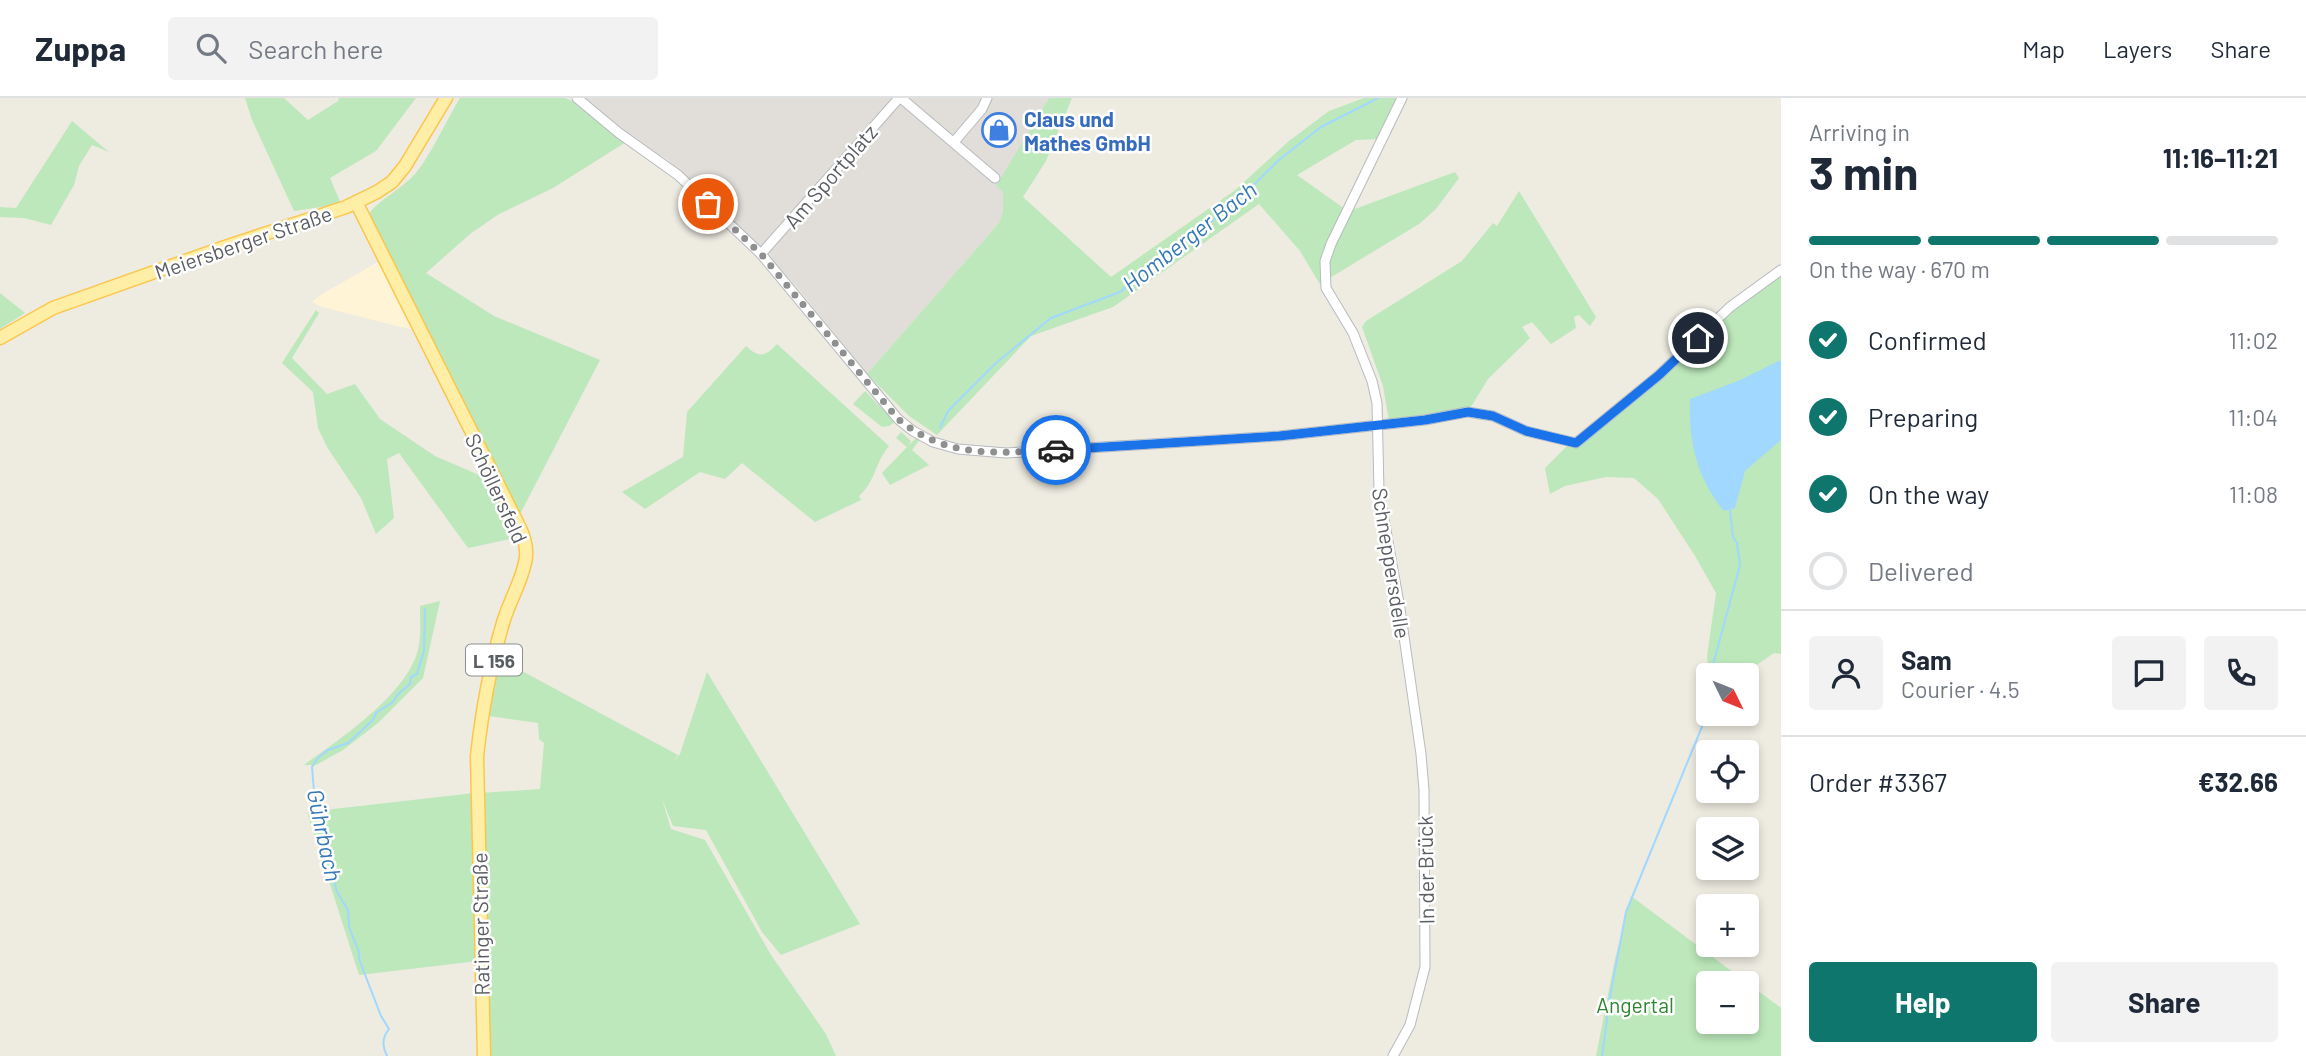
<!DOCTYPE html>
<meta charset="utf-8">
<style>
:root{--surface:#fff;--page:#f2f2f3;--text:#1f2937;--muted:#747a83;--line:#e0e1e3;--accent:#0f766e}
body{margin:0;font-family:Barlow,sans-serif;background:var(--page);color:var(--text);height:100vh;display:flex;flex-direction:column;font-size:26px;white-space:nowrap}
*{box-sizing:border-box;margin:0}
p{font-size:23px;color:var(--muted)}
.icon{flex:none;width:38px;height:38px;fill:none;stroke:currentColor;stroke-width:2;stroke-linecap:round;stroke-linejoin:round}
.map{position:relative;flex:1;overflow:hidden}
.panel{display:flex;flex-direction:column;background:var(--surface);width:525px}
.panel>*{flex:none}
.needle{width:46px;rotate:133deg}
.tools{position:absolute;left:1696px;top:565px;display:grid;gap:14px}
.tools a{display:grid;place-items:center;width:63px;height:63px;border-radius:7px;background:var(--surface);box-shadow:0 4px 10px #0003;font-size:35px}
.pin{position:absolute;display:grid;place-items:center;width:60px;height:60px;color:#fff;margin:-30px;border:4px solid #fff;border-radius:50%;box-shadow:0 2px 7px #0007}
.courier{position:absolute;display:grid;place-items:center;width:70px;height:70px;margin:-35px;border:5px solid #1a73e8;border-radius:50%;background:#fff;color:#222;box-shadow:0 2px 9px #0007}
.overview em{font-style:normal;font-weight:700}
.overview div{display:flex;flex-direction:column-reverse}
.overview{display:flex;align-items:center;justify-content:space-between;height:119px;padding:0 28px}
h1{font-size:46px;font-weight:700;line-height:52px}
.bar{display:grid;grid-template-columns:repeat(4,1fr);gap:10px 7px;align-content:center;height:84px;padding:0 28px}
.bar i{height:9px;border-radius:5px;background:var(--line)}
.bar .active{background:var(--accent)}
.bar p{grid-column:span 4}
.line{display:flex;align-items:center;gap:18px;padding:0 28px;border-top:2px solid var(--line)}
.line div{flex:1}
.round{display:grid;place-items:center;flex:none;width:74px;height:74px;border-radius:7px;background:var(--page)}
ol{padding:0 28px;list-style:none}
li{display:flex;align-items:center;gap:21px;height:77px}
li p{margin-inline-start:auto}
li .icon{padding:7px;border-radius:50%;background:var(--accent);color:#fff;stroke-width:4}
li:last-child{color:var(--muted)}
li i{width:38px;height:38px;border:4px solid var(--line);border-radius:50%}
.action{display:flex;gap:14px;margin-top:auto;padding:14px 28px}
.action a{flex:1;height:80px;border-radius:7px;background:var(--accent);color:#fff;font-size:28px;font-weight:700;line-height:80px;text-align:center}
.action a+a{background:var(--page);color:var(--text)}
header{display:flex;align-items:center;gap:42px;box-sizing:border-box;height:98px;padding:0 35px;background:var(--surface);border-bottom:2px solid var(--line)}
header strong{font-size:33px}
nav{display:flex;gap:38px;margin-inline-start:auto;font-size:24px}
.search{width:490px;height:63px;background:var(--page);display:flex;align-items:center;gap:18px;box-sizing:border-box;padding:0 24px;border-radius:7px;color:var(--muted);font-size:26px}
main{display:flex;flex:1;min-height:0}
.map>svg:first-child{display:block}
.commercial{fill:#fff4d5}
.industrial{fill:#e1ded9}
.green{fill:#bce8bb;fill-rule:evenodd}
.water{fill:#a0d8ff}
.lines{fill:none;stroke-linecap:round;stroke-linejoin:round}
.stream{stroke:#a0d8ff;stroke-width:2}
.minor-casing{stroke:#b7babf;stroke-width:11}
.major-casing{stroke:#fcc64c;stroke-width:15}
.minor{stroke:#fff;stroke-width:9}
.major{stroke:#ffeea5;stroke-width:12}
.done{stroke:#8e8f8f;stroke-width:7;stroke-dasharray:0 12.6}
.route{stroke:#1a73e8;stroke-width:9}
.labels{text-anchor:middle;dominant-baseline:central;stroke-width:5;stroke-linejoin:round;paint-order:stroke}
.shield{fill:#fff;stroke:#8c8e92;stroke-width:2}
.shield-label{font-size:19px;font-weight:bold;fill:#5a5e63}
.shop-label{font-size:21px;font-weight:bold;fill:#366cbe;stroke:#fff;text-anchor:start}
.street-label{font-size:21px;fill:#5a5e63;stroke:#fff}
.park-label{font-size:21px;fill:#2e862f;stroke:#fff}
.water-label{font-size:23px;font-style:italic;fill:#3578b8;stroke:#fff}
</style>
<header>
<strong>Zuppa</strong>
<div class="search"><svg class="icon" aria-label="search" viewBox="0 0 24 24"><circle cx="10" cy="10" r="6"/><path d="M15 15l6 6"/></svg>Search here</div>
<nav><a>Map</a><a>Layers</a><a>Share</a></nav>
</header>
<main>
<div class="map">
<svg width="1781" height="958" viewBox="0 0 1781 958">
<rect width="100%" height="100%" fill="#eeebe1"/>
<!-- commercial -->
<path class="commercial" d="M380 163 417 233 322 209 312 204 322 196Z"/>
<!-- industrial -->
<path class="industrial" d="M583 0H1049L997 89 1003 93V113L999 125 867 276 796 188 754 143 667 61 635 45Z"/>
<!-- green -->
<path class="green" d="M245 0H284L308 22 338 3 339 0H416L376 53 330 80 341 106 294 113 252 22Z
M460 0H565L575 4 626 44 553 90 499 116 470 136 426 175 494 218 600 262 519 418 369 116C376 104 403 90 415 76 431 57 446 23 460 0Z
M1049 0H1072L1046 63 1023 99 1111 179 1234 93 1289 43 1329 13 1364 0H1401L1379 41 1356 42 1297 77 1345 111 1334 131 1324 193 1300 153 1259 106 1113 209 1031 238 937 337 909 318 867 276 999 125 1003 113V94L996 88Z
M72 23 109 54 92 47 79 68 74 87 51 127 24 120 0 119V109L16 110Z
M1455 74 1459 80 1436 111 1419 126 1328 181 1329 162 1352 112Z
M1519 93 1596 219 1590 228 1579 217 1574 219 1576 230 1551 246 1532 224 1522 229 1530 240 1488 281 1469 312 1389 323 1383 288 1362 229 1366 223 1462 163 1493 125 1497 128Z
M1781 170V556L1774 555 1742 577 1708 578V601H1700L1708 569 1707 558 1716 495 1695 458 1658 401 1634 380 1606 379 1565 388 1550 396 1545 370 1571 344H1577Z
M0 195 25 215 0 231Z
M316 212 319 215 292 260 327 296 355 286 380 321 435 358 493 383 520 439 468 450 399 355 387 361 394 420 376 436 361 400 327 349 318 330 313 294 282 265Z
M777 246 889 348C875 364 876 383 859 398L861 402 815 424 742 365 725 381 700 374 645 411 622 394 683 359 687 314 746 248C759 260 765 259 777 246Z
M865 293 895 324 889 328 882 329 853 306Z
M901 334 911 343 908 348 918 338 921 340 912 352 929 367 890 387 882 375 907 349 896 340Z
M440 503 423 580 378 625 343 652 316 667H304C340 641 412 593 419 547 421 535 420 521 420 508Z
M498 560 678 657 673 664 680 656 707 574 860 826 781 857 762 834 706 732 673 728 662 701 671 731 705 742 771 857 826 936 836 958H488L480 695 540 691 544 645 539 641 538 625 489 618Z
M474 695 478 863 359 877 307 714Z
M1631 798 1781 910V958H1596L1615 861ZM1708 886H1746V924H1708Z"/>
<!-- water -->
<path class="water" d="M1781 262V342L1745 373 1735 410 1724 413C1697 381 1688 342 1690 301L1738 283Z"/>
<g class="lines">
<!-- stream -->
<path class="stream" d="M940 330 948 313 996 265 1051 220 1120 194 1174 150 1229 111 1280 61 1321 29 1378 0
M1710 578 1740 467 1737 445 1733 439 1730 412
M1707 597 1708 591
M387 958C382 947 382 940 389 931L381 918 359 861V854L349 829 348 812 337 794 327 756 323 727 315 706 312 669 318 660 328 652 348 645 373 622 376 615 393 604 397 597 410 586 411 579 417 576 424 553 425 511
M1602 958 1610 899 1626 814 1706 619"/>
<!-- minor casing -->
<g class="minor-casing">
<path id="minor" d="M577 0 619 35 678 77 761 156 898 321 913 333 933 344 958 351 1006 355 1279 338 1425 322 1467 314 1493 318 1526 333 1576 345 1659 277 1730 209 1781 172
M901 0 995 80
M954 44 982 11 987 0
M761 156 899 0
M1393 958 1410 927 1425 869 1424 692 1421 656 1400 511 1379 393 1377 305 1372 283 1353 235 1326 190 1325 163 1331 146 1402 0"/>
</g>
<!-- major casing -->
<g class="major-casing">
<path id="major" d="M356 104 519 428C524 438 527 447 526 459 523 482 509 503 503 525 490 568 482 613 477 658L484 958
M0 240 53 210 222 150 346 109 377 94 392 84 405 68 446 0"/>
</g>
<!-- minor -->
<use href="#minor" class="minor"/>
<!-- major -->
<use href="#major" class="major"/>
</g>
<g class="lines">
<!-- done -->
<path class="done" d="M708 106 761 156 898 321C947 361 996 355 1056 352"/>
<!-- route -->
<path class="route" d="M1056 352 1279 338 1425 322 1468 314 1493 318 1526 333 1576 345 1659 277 1698 240"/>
</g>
<!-- icons -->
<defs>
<g id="shop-ring" transform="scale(1.75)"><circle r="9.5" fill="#fff" stroke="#3f7fe0" stroke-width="1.5"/><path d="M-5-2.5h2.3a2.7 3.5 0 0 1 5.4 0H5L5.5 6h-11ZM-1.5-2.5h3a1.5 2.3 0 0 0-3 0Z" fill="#3f7fe0"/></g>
</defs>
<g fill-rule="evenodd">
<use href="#shop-ring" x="999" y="32"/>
</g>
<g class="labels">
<!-- shield labels -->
<rect class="shield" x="466" y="546.5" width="56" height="31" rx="5"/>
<g class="shield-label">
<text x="494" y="562">L 156</text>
</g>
<!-- shop labels -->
<g class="shop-label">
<text x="1024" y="20">Claus und<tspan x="1024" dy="24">Mathes GmbH</tspan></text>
</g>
<!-- street labels -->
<g class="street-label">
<text transform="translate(830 78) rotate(-49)">Am Sportplatz</text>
<text transform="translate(243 144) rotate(-19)">Meiersberger Straße</text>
<text transform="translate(497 390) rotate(65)">Schöllersfeld</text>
<text transform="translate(1392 465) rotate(81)">Schneppersdelle</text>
<text transform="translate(1425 772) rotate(-91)">In der Brück</text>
<text transform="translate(480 826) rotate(-91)">Ratinger Straße</text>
</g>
<!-- park labels -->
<g class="park-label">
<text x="1635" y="906">Angertal</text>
</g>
<!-- water labels -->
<g class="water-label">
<text transform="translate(1189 138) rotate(-38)">Homberger Bach</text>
<text transform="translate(325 737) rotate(78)">Gührbach</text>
</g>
</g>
</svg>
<div class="tools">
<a><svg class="needle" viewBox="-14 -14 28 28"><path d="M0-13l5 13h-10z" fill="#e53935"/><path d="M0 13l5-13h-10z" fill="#747a83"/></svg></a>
<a><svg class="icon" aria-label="locate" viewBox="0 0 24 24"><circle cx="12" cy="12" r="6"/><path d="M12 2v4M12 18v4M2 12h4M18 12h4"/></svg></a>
<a><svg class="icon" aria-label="layers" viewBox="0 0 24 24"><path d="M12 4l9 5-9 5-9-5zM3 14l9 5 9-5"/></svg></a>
<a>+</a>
<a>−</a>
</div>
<div class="pin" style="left:708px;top:106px;background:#ea580c"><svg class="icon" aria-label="bag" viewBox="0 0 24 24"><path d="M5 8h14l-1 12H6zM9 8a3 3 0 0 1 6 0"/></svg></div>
<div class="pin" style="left:1698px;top:240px;background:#1f2937"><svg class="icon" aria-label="home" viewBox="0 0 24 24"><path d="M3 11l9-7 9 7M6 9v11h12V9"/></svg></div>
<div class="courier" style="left:1056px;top:352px"><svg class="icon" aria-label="car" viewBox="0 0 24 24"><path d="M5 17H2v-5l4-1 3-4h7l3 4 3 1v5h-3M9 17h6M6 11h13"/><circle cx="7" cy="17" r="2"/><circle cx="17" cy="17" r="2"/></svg></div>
</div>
<section class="panel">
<div class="overview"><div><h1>3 min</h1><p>Arriving in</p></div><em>11:16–11:21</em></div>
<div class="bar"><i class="active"></i><i class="active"></i><i class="active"></i><i></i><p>On the way · 670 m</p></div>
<ol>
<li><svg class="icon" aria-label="check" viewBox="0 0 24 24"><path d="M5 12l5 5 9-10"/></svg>Confirmed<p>11:02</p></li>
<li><svg class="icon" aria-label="check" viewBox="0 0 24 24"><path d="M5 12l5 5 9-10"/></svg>Preparing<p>11:04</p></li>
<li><svg class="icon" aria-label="check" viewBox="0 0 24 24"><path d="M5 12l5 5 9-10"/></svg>On the way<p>11:08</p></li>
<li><i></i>Delivered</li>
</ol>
<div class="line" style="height:126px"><a class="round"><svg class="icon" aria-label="person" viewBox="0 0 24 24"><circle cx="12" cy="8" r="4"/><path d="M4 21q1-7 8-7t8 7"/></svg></a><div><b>Sam</b><p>Courier · 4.5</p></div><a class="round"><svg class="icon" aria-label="chat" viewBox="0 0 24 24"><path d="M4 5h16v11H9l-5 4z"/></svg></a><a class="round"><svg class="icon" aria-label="phone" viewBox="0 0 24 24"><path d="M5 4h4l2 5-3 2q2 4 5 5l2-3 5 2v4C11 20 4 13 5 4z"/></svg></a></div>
<div class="line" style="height:91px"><div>Order #3367</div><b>€32.66</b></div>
<div class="action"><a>Help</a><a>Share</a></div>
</section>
</main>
